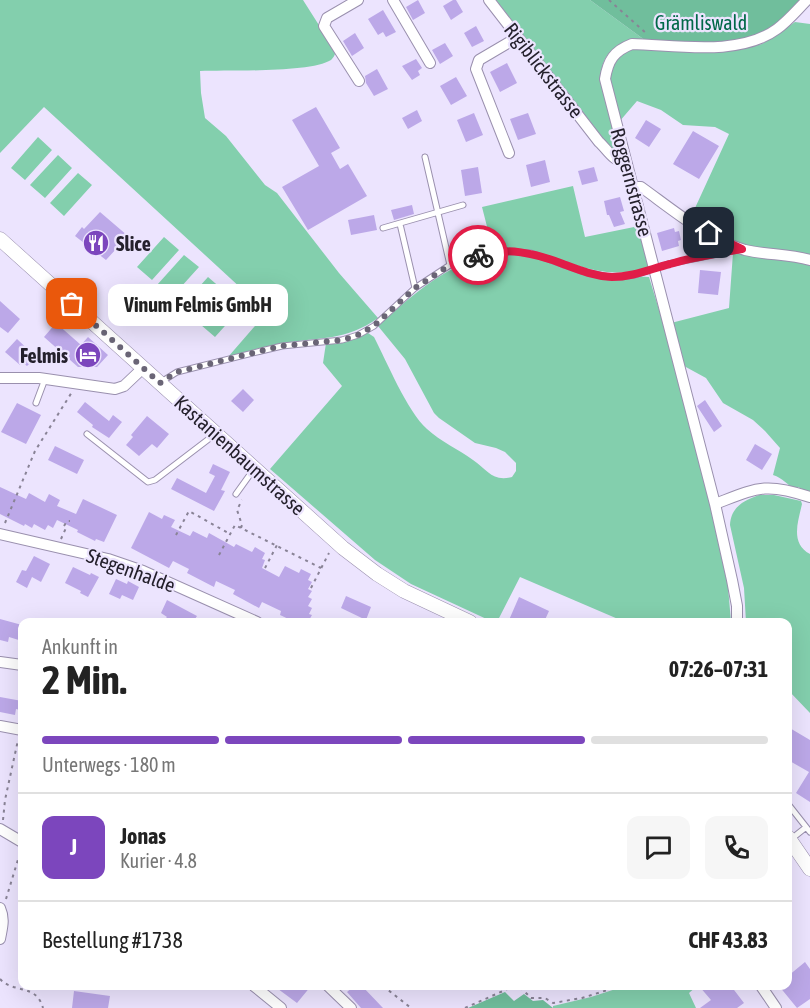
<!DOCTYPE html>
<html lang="de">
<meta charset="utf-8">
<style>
:root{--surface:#fff;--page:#f6f6f6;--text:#222;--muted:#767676;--line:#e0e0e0;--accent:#7c46bd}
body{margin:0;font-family:"Asap Condensed",sans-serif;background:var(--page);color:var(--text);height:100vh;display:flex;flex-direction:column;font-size:22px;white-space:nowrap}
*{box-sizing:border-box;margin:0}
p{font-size:20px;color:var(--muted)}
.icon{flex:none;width:33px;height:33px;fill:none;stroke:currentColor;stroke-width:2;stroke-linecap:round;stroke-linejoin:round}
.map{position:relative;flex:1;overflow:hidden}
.panel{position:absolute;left:18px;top:618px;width:774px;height:372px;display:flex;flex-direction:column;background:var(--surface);border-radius:12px;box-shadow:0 6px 24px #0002}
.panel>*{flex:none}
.pin{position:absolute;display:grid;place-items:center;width:51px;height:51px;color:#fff;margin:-26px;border-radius:12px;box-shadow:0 3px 9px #0006}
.courier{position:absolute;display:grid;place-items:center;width:60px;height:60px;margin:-30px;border:4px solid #e11d48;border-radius:50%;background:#fff;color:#222;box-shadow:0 2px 8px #0007}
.bubble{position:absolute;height:42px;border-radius:12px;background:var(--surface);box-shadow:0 6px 24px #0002;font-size:20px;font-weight:700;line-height:42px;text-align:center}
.head em{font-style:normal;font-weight:700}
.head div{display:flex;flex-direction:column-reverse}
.head{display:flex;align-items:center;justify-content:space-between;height:102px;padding:0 24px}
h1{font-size:39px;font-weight:700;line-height:45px}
.bar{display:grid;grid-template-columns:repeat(4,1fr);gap:9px 6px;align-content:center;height:72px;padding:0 24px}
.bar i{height:8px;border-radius:4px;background:var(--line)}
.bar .current{background:var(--accent)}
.bar p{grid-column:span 4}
.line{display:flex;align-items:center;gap:15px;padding:0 24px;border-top:2px solid var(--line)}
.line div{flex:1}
.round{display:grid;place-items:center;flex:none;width:63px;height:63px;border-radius:12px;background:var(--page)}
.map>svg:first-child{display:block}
.green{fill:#83cfad}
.forest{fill:#70be9c}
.building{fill:#bca8e8}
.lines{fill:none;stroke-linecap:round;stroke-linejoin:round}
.lane-casing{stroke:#9a90ae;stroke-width:7}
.street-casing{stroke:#9a90ae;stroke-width:12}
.secondary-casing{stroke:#9a90ae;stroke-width:15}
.path{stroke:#898396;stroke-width:2;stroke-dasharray:3 4.5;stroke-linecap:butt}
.lane{stroke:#fff;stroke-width:5}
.street{stroke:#fff;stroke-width:10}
.secondary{stroke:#fff;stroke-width:14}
.done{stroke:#6a6576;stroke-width:6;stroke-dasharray:0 10.8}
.route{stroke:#e11d48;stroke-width:8}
.labels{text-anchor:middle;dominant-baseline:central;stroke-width:4.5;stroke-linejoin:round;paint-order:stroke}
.park-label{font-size:20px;fill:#006848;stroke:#ece4fe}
.street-label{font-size:20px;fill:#24202c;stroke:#ece4fe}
.poi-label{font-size:20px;font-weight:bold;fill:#24202c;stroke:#ece4fe;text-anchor:start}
</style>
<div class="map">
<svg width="810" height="1008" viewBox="0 0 810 1008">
<rect width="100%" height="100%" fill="#ece4fe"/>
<!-- green -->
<path class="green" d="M0 0H303L336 52C334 56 334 57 331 60 311 73 227 70 200 71L201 93 205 118 226 136 265 185 277 193 339 273 378 318C346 341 320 337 283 343 264 346 246 352 228 357L267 312 44 107 0 153Z
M496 0H590L646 41C622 45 605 45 601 73L618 152H614L609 146Z
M795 22 810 24V257L740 245 690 219 729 134 715 127 683 125 661 110 637 101 619 122 609 81 614 59 631 48 740 49 762 44Z
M38 137 52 150 25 180 11 168Z
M58 155 72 168 45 198 30 185Z
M78 173 92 185 64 216 50 203Z
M573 186 585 237 639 226 649 267C589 288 551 242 493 250L482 207Z
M164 237 179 250 152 280 137 267Z
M742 252 810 262V493L798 487 796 490C787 485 783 478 773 475L780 448 765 431 753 420 723 403 706 378 684 366 671 323 729 308 733 253Z
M503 253 538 258 586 274 649 277 676 365 727 575 731 622H625L520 577 497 622H493L411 584 375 560 270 469 342 386 323 363 326 343 368 333 374 337C387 362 407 411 427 429 441 442 458 449 473 460 488 470 492 482 512 477L516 471V463L505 452 496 448 475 443 439 418 434 413 405 359 378 326C415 293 451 259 503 253Z
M184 255 199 267 171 298 157 285Z
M208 277 222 289 195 320 181 307Z
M228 294 242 307 215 337 201 325Z
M759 495H774L801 501 802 504C798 522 790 543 810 554V713L788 690V622H746L744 588 730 525C731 507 743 501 759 495Z
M625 986H697L689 993 696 1008H553V1006L591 997Z"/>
<!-- forest -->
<path class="forest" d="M590 0H800L775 30 734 43 646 41Z
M505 992 514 1001 524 994 533 1001 543 1000 553 1008H468Z"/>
<!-- building -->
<path class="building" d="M418 0 425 13 413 20 406 7Z
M453 0H456L463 12 451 20 443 6Z
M383 10 396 32 386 37 383 32 378 35 368 19Z
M476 26 484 41 472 47 464 33Z
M355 33 364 48 352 56 343 41Z
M445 43 453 56 440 64 432 50Z
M416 59 422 68 418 71 420 75 412 80 402 66Z
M507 63 517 83 500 92 490 72Z
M377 69 388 89 374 96 366 83 365 76Z
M456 77 467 96 451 105 440 86Z
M316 107 340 148 331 153 340 169 348 164 367 196 308 230 282 187 319 166 292 120Z
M417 110 422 121 408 129 402 118Z
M474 113 483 135 466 142 457 120Z
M528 113 536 134 518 140 510 119Z
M646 120 661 129 649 147 635 138Z
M693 131 719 146 699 179 673 164Z
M545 160 550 182 531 187 526 165Z
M478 167 482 193 465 196 461 170Z
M594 167 598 181 582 185 578 171Z
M620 197 624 211 620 212 625 224 614 227 609 215H607L604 201Z
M412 205 414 214 394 220 391 210Z
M100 212 128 236 106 260 75 236 82 227 84 229Z
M374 215 377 230 351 235 348 220Z
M674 228 675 232 679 231 681 240 678 241 679 246 662 251 657 233Z
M700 270 721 272 718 295 698 293Z
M0 301 20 319 8 333 0 327Z
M56 323 81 345 88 337 108 355 97 367H78L44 337Z
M17 339 36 357 27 366 23 363 20 365 5 352Z
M243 389 254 400 243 412 231 401Z
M705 400 722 426 714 432 697 406Z
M85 402 109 421 113 415 122 422 109 438 92 427 93 425 77 412Z
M17 403 41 415 26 444 1 432Z
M147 416 169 434 157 448 152 444 139 456 126 445 133 437 131 435Z
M755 444 772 454 762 470 746 460Z
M55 446 84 460 77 474 48 460Z
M213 464 230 472 221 490 225 491 214 511 171 489 177 478 206 493 215 476 209 473Z
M0 487 26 499 29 493 45 502 49 494 60 500 57 506 76 514 83 499 117 515 104 542 96 539 95 541 77 532 78 530 57 520 53 528 48 525 45 530 34 524 32 528 25 524 24 526 0 514Z
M149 512 162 519 164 515 175 520 171 527 190 536 193 531 207 538 209 533 234 547 236 544 252 552 255 547 265 553 262 559 265 560 262 568 279 577 285 566 299 573 301 569 311 574 308 580 312 582 308 589 312 591 308 597 312 599 308 606 312 608 309 614 312 615 308 622H295L280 615 281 611 262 602 259 608 233 594 235 590 216 581 214 587 187 573 189 569 173 561 169 568 131 548Z
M34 556 50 564 41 582 32 577 27 588 16 582 22 570 26 571Z
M73 567 90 575 91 573 99 577 88 597 80 593 81 591 65 583Z
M116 579 127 584 128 581 139 587 133 600 122 595 120 599 109 594Z
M346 596 371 607 366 620 341 608Z
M519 597 549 611 544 622H515L509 620Z
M167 600 197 616 193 622H174L166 618 167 617 161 613Z
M0 619 22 625V641L9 637 8 642 0 640Z
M0 697 22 701 20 710 16 709 15 715 0 712Z
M788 727 810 740V802L796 793 809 772 788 760Z
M805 962 810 969V999L797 1008 779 986H788V976Z
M274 986H311L297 1003Z
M354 986H362L383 1008H361L347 992Z
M699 986H731L744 1003 737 1008H700L711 1000Z
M74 991 110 996 108 1008H72Z"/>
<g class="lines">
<!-- lane casing -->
<g class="lane-casing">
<path id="lane" d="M425 157 450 265
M400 224 415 288
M383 228 463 205
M161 382 177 372 261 351 282 346 342 340 358 335 374 326 415 288 450 265 488 252 498 251 531 253 581 271 609 277H621L635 275 668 264 738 250
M36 403 45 379
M87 434 148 482 155 480 214 435
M236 494 254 469
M788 804 810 832
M790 840 805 828"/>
</g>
<!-- street casing -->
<g class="street-casing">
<path id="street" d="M358 0 327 18 324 26 359 81
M393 0 430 63
M489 0 599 142C607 149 614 163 625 161
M509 153 476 69 479 60 518 37
M633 187H641C673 210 707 239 745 250 767 255 789 254 810 260
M0 378H39L115 389 124 386 143 368
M715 504C757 488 765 482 810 497
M0 534 108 559 143 571 257 622
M737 622V606L732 580 715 504 605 79C608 60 614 51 632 44 676 45 739 57 777 29 788 21 797 10 807 0
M0 662 22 665
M0 726 22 730
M0 829 22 842
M0 908C5 919 2 928 0 939
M254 986 281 1008
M328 986 351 1008
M761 986 776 1008"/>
</g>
<!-- secondary casing -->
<g class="secondary-casing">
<path id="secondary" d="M0 239 343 548 377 574 404 591 470 622
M788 837 810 869"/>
</g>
<!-- path -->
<path class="path" d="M609 0 647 34
M5 523 35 451 72 392
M241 528 242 525 237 510 242 500
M176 535 189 511 230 534
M61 539 66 528 64 526 67 521H70
M219 555 235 525 321 568
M265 568 277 545
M311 588 329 553
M3 820 5 800 18 740
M6 899 20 853
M0 979C14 994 36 983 43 1008
M383 986 411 1008
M465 1008 512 987H520L531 998H545L553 1003 582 998 620 986"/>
<!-- lane -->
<use href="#lane" class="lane"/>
<!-- street -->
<use href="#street" class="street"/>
<!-- secondary -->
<use href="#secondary" class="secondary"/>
</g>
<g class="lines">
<!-- done -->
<path class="done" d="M72 304 160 383 177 372 261 351 282 346 342 340 358 335 374 326 415 288 450 265 478 255"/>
<!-- route -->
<path class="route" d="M478 255C507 247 535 253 563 264 579 270 594 276 612 277 633 277 650 269 670 264 694 257 718 253 742 249L709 233"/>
</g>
<!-- icons -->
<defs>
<g id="restaurant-disc" transform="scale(1.35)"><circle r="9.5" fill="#7c46bd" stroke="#ece4fe"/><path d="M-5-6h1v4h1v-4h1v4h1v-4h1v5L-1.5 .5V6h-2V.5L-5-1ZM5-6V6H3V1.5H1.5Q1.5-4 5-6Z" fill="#fff"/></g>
<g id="hotel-disc" transform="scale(1.35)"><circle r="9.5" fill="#7c46bd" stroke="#ece4fe"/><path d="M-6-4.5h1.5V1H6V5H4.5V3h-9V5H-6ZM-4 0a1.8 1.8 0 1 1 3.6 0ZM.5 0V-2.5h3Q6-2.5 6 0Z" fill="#fff"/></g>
</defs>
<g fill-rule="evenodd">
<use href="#restaurant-disc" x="96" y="243"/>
<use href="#hotel-disc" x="88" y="355"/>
</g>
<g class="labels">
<!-- park labels -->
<g class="park-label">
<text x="701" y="22">Grämliswald</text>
</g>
<!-- street labels -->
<g class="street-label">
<text transform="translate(544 70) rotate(52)">Rigiblickstrasse</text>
<text transform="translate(632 182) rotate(75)">Roggernstrasse</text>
<text transform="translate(240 455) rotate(42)">Kastanienbaumstrasse</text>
<text transform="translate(131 570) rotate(20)">Stegenhalde</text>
</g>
<!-- poi labels -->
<g class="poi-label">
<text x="116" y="243">Slice</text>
<text x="68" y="355" text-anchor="end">Felmis</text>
</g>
</g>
</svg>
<div class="pin" style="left:72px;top:304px;background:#ea580c"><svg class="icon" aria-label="bag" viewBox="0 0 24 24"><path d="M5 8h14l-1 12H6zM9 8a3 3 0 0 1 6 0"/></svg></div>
<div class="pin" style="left:709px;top:233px;background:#1f2937"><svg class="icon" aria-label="home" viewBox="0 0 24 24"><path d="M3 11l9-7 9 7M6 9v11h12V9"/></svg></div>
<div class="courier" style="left:478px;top:255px"><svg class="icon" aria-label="bike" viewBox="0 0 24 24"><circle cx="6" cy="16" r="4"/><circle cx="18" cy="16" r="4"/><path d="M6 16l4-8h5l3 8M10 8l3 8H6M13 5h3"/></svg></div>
<div class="bubble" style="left:108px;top:284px;width:180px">Vinum Felmis GmbH</div>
<section class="panel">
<div class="head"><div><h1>2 Min.</h1><p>Ankunft in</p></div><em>07:26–07:31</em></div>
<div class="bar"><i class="current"></i><i class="current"></i><i class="current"></i><i></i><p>Unterwegs · 180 m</p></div>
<div class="line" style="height:108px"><b class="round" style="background:var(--accent);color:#fff">J</b><div><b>Jonas</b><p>Kurier · 4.8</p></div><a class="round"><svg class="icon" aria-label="chat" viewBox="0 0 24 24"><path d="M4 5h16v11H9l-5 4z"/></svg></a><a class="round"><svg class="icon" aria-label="phone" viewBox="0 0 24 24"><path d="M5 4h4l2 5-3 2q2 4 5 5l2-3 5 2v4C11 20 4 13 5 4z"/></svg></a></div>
<div class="line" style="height:78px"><div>Bestellung #1738</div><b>CHF 43.83</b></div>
</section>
</div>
